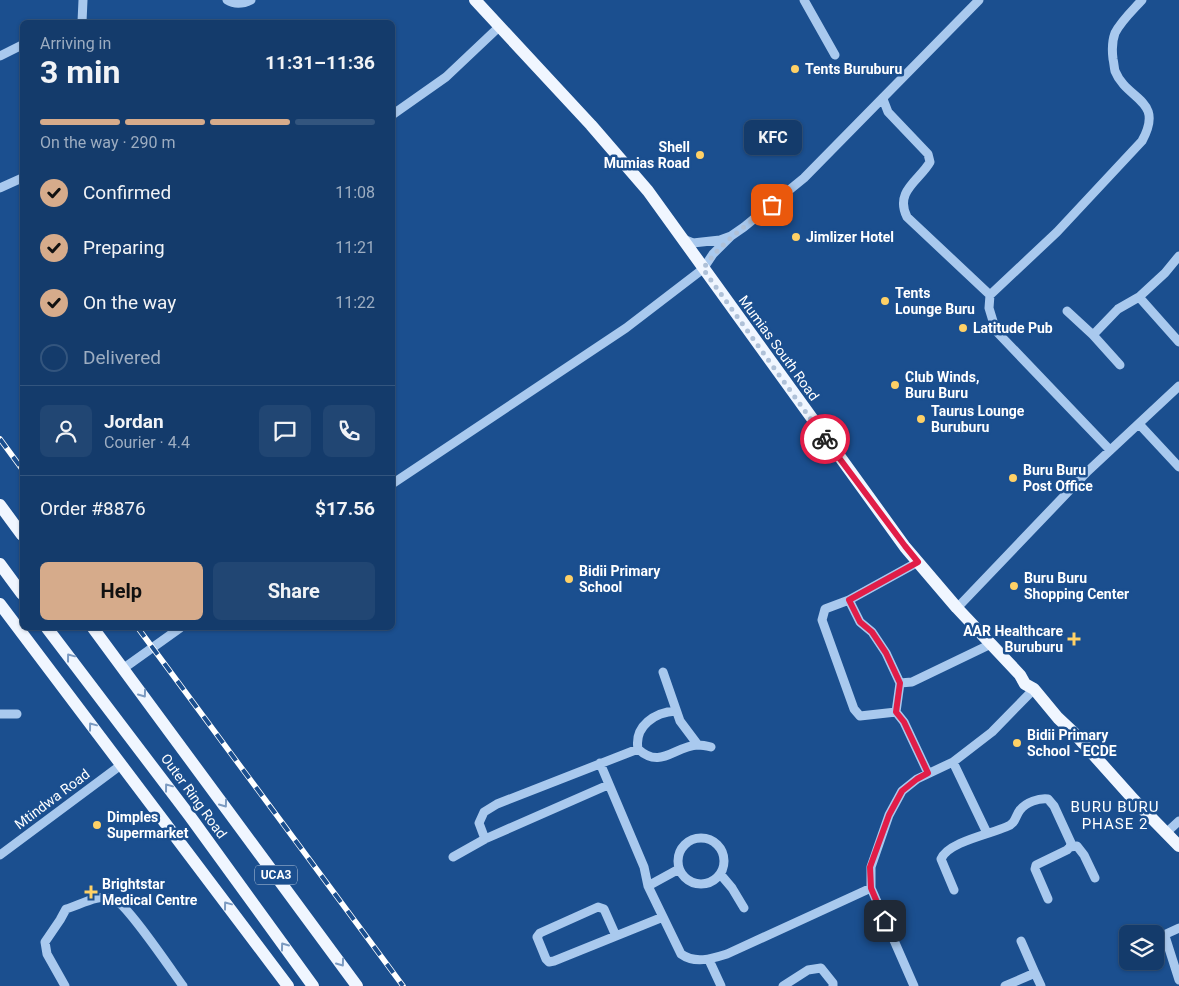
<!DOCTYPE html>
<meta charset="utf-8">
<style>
:root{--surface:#143b6b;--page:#214673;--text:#f1f3f6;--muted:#9dadc1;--line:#33557e;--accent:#d6ab8b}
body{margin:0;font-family:Roboto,sans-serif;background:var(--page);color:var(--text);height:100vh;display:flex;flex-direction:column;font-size:19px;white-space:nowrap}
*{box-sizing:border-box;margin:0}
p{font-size:16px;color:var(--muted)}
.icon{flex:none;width:28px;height:28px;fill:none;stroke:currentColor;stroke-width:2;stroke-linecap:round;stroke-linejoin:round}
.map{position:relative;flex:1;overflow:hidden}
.details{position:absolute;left:20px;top:20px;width:375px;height:610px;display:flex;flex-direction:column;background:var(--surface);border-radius:8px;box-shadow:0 1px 4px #0004,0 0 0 1px var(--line)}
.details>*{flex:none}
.buttons{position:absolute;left:1119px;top:925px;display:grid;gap:10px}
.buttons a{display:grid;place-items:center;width:45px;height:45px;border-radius:8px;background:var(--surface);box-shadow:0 1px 4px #0004,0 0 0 1px var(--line);font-size:25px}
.pin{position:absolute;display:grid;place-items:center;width:42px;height:42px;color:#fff;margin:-21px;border-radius:10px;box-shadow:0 2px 8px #0006}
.courier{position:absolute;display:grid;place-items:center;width:50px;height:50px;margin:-25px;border:4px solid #e11d48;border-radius:50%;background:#fff;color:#222;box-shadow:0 1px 6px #0007}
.bubble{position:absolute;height:35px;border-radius:8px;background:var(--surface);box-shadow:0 1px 4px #0004,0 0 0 1px var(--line);font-size:16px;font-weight:700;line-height:35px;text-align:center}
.overview em{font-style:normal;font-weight:700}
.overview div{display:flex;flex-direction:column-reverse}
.overview{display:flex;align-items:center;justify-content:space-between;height:85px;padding:0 20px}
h1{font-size:32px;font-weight:700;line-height:38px}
.bar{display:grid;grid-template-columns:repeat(4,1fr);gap:8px 5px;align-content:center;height:60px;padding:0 20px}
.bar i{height:6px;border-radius:4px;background:var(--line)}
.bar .on{background:var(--accent)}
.bar p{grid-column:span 4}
.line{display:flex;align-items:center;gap:12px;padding:0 20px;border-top:1px solid var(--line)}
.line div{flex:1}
.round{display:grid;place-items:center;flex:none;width:52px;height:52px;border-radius:8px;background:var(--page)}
ol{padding:0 20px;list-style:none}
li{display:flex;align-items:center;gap:15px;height:55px}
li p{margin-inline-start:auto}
li .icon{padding:5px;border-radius:50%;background:var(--accent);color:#111;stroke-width:4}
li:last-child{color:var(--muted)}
li i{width:28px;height:28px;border:2px solid var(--line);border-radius:50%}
.primary-button{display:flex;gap:10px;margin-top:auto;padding:10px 20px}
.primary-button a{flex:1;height:58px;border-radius:8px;background:var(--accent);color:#111;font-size:20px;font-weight:700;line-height:58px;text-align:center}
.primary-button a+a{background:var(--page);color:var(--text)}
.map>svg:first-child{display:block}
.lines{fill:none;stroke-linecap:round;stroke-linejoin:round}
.minor{stroke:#a9c9ee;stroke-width:9}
.major{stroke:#f0f6ff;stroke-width:12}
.rail-casing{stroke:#fff;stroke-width:5.5}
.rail{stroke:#1b4f8f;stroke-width:4;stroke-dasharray:11;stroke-linecap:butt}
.oneway{stroke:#7b9ac1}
.done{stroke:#afc1d8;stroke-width:5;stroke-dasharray:0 9}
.route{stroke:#e11d48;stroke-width:6}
.poi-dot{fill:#ffd166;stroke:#1b4f8f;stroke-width:2}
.labels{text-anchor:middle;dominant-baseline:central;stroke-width:5;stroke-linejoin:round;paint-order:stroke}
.shield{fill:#1b4f8f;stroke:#bbcadd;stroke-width:1}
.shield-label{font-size:12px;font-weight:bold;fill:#fff}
.poi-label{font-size:14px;font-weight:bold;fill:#fff;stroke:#1b4f8f;text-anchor:start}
.street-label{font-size:14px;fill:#fff;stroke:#1b4f8f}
.neighbourhood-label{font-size:15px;letter-spacing:1px;fill:#fff;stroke:#1b4f8f}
</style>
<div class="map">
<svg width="1179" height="986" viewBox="0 0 1179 986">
<rect width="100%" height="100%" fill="#1b4f8f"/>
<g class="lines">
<!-- minor -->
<path class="minor" d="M227 0C235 5 243 4 251 0
M804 0 835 55
M82 22 83 0
M0 56 22 45
M883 99 888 112 928 154 930 162C920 180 894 191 907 217L990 295 1057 232 1142 141C1165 99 1127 101 1115 71 1114 67 1114 63 1113 59 1112 51 1112 41 1115 33 1121 21 1133 10 1142 0
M392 115 446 77 500 26
M0 188 22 178
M683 239 693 243 720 240 731 236 744 227 804 178 979 0
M1179 256 1165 273 1139 297 1179 342
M990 295 989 308 996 331 1110 450
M1067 311 1093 335
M1120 365 1093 335 1118 309 1139 297
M1139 424 1179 467
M392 484 626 328 703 269 713 254 731 236
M849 600 860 622 872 632 886 653 900 683 896 712 904 722 928 773
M957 608 1088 471 1179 386
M124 668 180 628
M663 672 680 721 698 745
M900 683 912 682 991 644
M676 711C655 712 634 726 638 749 661 770 674 746 698 745 702 745 707 746 711 747
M896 712 860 716 854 709 822 620 825 609 849 600 918 562
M0 714H17
M953 762 987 833
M600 763 644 867 648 886 681 954C695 964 711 959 727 954L871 888
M1166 833 1179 821
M678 861a23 23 0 1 1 46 0a23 23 0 1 1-46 0Z
M485 839 479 823 484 812 497 804 638 749
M1070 847 1077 846 1084 855 1095 878
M0 855 121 765
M453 857 485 839 608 785
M721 875 732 888 744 908
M648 886 679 869
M954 890 941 859C948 842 990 834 1006 827 1016 824 1015 816 1020 810 1026 802 1039 798 1048 799L1054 806 1071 843 1070 847 1067 850 1036 865 1035 869 1048 899
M1179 928 1166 934 1165 936 1179 980
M616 936 604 909 598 907 540 933 537 937 546 959 549 962 554 961 663 917
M709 960 721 986
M1035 973 1041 986
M65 986 47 954 45 942 60 920 66 909C80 905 99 893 114 899 127 904 172 971 183 986
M783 986 808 970 821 968 833 983V986
M914 986 871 888V867L889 815 902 791 917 779 953 762 992 732 1034 689
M1005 986 1035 973 1021 941"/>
<!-- major -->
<path class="major" d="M475 0 591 125 648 191 905 547 957 608 1020 675 1025 684 1034 689 1058 718 1074 733 1134 800 1179 846
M0 505 22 535
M0 564 22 594
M0 604 288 986
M47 628 189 815 313 986
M93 628 357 986"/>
<!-- rail casing -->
<g class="rail-casing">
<path id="rail" d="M0 439 22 469
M138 628 403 986"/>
</g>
<!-- rail -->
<use href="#rail" class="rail"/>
</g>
<!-- one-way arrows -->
<defs><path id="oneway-chevron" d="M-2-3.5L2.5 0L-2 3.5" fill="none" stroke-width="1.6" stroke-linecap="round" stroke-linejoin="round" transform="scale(1.25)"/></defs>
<g class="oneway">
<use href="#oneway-chevron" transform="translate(70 657) rotate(-127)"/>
<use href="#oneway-chevron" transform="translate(143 694) rotate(54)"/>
<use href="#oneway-chevron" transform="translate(92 726) rotate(-127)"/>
<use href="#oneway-chevron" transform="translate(168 787) rotate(-127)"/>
<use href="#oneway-chevron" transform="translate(224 804) rotate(54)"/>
<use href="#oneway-chevron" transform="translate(227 905) rotate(-127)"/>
<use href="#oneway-chevron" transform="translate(284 946) rotate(-126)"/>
<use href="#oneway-chevron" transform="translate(341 963) rotate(54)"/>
</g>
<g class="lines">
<!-- done -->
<path class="done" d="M772 205C747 225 721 242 703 269L825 439"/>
<!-- route -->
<path class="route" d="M825 439 905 546 918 562 849 600 860 622 872 632 886 653 900 683 896 712 904 722 928 773 917 779 902 791 889 815 870 867 871 888 885 921"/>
</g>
<!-- markers -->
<g class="poi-dot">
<circle cx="795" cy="69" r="5"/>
<circle cx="700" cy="155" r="5"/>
<circle cx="796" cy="237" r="5"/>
<circle cx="885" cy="301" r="5"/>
<circle cx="963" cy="328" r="5"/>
<circle cx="895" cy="385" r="5"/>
<circle cx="921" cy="419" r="5"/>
<circle cx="1013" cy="478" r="5"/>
<circle cx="569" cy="579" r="5"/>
<circle cx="1014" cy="586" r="5"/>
<path d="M1071.5 631.5h5v5h5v5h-5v5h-5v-5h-5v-5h5z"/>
<circle cx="1017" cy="743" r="5"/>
<circle cx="97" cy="825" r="5"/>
<path d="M88.5 884.5h5v5h5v5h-5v5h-5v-5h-5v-5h5z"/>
</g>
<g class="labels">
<!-- shield labels -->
<rect class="shield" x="255" y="865.5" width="42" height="19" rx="4"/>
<g class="shield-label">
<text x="276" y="875">UCA3</text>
</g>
<!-- poi labels -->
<g class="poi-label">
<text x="805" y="69">Tents Buruburu</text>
<text x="690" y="147" text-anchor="end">Shell<tspan x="690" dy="16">Mumias Road</tspan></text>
<text x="806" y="237">Jimlizer Hotel</text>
<text x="895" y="293">Tents<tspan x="895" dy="16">Lounge Buru</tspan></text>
<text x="973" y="328">Latitude Pub</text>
<text x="905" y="377">Club Winds,<tspan x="905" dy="16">Buru Buru</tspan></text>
<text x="931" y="411">Taurus Lounge<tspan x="931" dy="16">Buruburu</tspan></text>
<text x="1023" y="470">Buru Buru<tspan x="1023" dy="16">Post Office</tspan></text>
<text x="579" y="571">Bidii Primary<tspan x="579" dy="16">School</tspan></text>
<text x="1024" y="578">Buru Buru<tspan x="1024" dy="16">Shopping Center</tspan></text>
<text x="1063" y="631" text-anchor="end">AAR Healthcare<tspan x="1063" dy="16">Buruburu</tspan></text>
<text x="1027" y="735">Bidii Primary<tspan x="1027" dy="16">School - ECDE</tspan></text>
<text x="107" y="817">Dimples<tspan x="107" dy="16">Supermarket</tspan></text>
<text x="102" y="884">Brightstar<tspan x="102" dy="16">Medical Centre</tspan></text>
</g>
<!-- street labels -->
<g class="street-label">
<text transform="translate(779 348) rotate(54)">Mumias South Road</text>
<text transform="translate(194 796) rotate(54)">Outer Ring Road</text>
<text transform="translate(52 799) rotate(-37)">Mtindwa Road</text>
</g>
<!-- neighbourhood labels -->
<g class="neighbourhood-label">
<text x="1115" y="807">BURU BURU<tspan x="1115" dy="17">PHASE 2</tspan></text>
</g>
</g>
</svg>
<div class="buttons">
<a><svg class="icon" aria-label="layers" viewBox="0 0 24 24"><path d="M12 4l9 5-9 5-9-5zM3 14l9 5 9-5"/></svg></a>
</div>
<div class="pin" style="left:772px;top:205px;background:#ea580c"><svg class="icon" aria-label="bag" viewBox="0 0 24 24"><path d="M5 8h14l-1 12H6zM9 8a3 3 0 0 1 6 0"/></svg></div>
<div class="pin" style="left:885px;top:921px;background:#1f2937"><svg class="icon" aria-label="home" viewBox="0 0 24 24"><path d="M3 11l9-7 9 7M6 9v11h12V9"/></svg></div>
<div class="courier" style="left:825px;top:439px"><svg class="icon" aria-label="bike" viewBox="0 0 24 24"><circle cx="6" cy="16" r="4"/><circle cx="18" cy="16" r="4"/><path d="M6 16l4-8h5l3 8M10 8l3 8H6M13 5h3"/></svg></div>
<div class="bubble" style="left:744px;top:120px;width:58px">KFC</div>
<section class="details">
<div class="overview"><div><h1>3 min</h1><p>Arriving in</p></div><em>11:31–11:36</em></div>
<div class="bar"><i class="on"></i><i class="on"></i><i class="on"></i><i></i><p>On the way · 290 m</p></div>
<ol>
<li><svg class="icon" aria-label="check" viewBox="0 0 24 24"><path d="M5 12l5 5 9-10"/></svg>Confirmed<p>11:08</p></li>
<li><svg class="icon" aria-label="check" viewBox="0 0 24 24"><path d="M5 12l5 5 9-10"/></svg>Preparing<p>11:21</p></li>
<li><svg class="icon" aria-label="check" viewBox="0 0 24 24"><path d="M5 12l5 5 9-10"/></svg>On the way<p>11:22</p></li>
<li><i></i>Delivered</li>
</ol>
<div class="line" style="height:90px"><a class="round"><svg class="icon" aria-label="person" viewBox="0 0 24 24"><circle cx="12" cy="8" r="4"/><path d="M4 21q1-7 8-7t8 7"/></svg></a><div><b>Jordan</b><p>Courier · 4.4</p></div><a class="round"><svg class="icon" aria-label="chat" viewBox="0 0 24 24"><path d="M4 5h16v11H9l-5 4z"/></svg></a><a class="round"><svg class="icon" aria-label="phone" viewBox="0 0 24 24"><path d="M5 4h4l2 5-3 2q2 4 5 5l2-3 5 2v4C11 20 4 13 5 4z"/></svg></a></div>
<div class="line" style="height:65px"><div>Order #8876</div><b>$17.56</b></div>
<div class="primary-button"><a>Help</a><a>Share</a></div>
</section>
</div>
